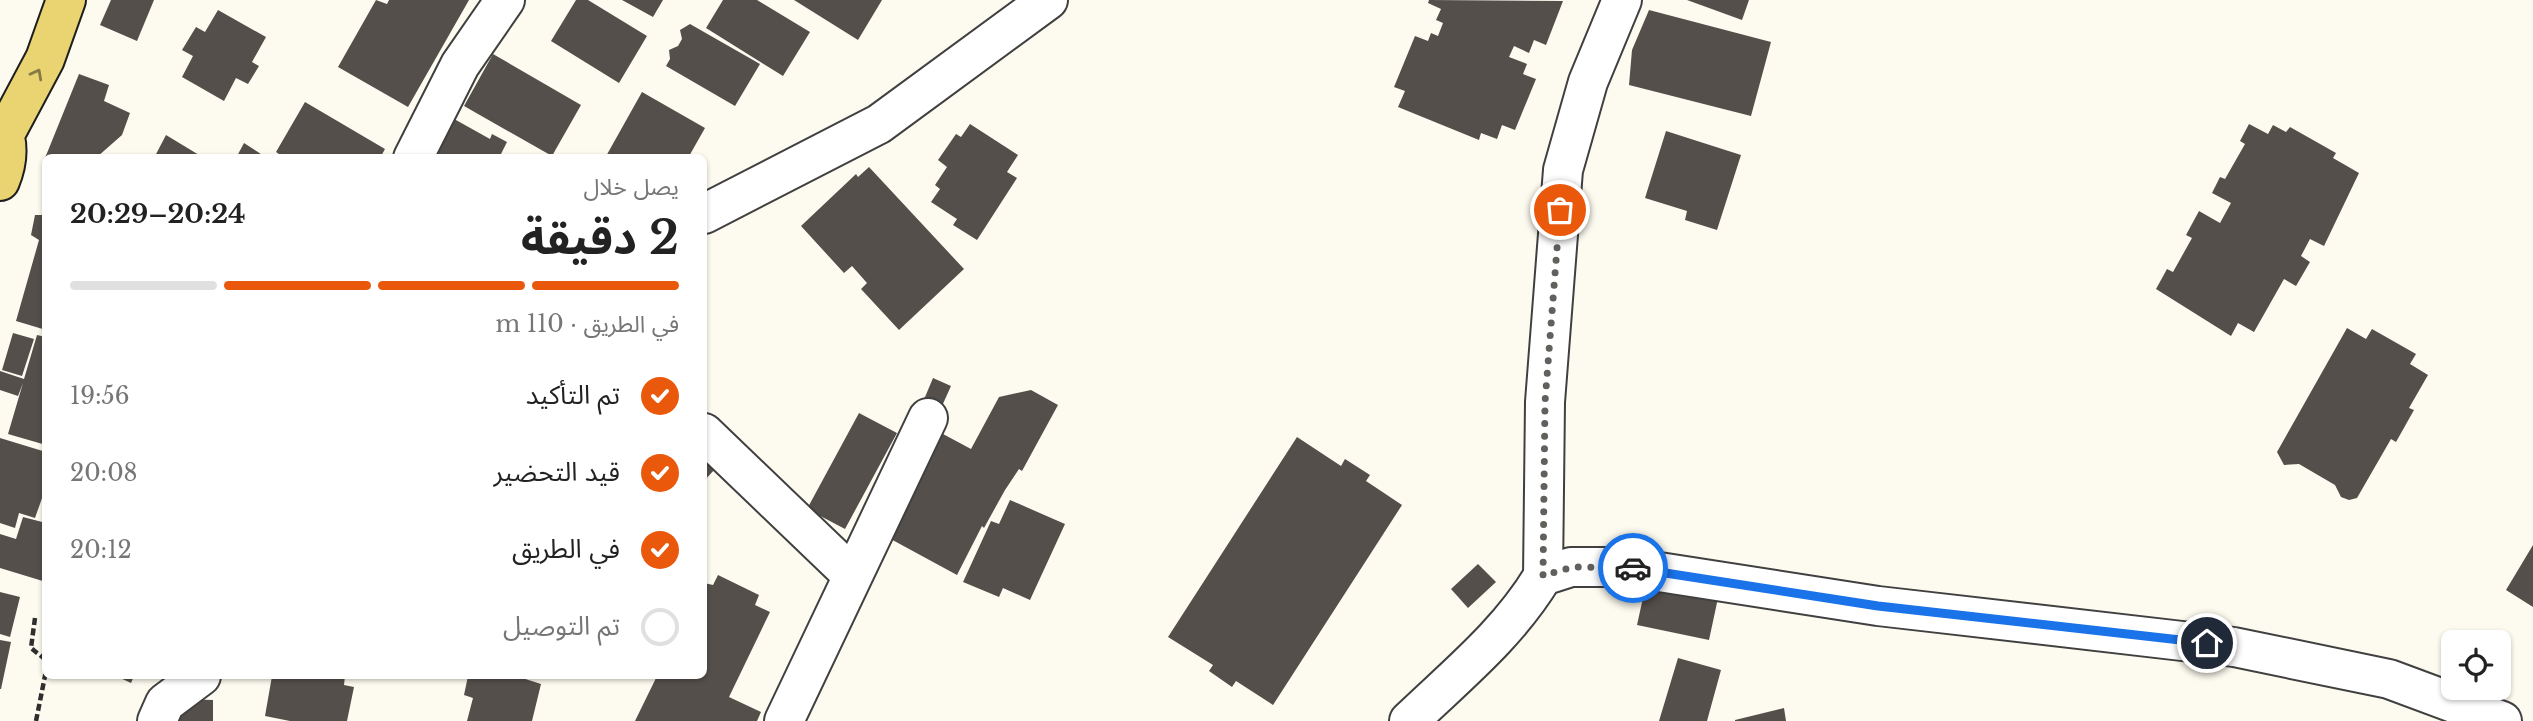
<!DOCTYPE html>
<html lang="ar">
<meta charset="utf-8">
<style>
:root{--surface:#fff;--page:#f2f2f2;--text:#222;--muted:#767676;--line:#e0e0e0;--accent:#ea580c}
body{margin:0;font-family:"Libre Baskerville","Noto Sans Arabic",serif;background:var(--page);color:var(--text);direction:rtl;height:100vh;display:flex;flex-direction:column;font-size:26px;white-space:nowrap}
*{box-sizing:border-box;margin:0}
p{font-size:23px;color:var(--muted)}
.icon{flex:none;width:38px;height:38px;fill:none;stroke:currentColor;stroke-width:2;stroke-linecap:round;stroke-linejoin:round}
.map{position:relative;flex:1;overflow:hidden;direction:ltr}
.panel{position:absolute;left:42px;top:154px;width:665px;height:525px;display:flex;flex-direction:column;background:var(--surface);border-radius:10px;box-shadow:0 2px 5px #0004;direction:rtl}
.panel>*{flex:none}
.buttons{position:absolute;left:2441px;top:630px;display:grid;gap:14px}
.buttons a{display:grid;place-items:center;width:70px;height:70px;border-radius:10px;background:var(--surface);box-shadow:0 2px 5px #0004;font-size:35px}
.pin{position:absolute;display:grid;place-items:center;width:60px;height:60px;color:#fff;margin:-30px;border:4px solid #fff;border-radius:50%;box-shadow:0 2px 7px #0007}
.courier{position:absolute;display:grid;place-items:center;width:70px;height:70px;margin:-35px;border:5px solid #1a73e8;border-radius:50%;background:#fff;color:#222;box-shadow:0 2px 9px #0007}
.headline em{font-style:normal;font-weight:700}
.headline div{display:flex;flex-direction:column-reverse}
.headline{display:flex;align-items:center;justify-content:space-between;height:119px;padding:0 28px}
h1{font-size:46px;font-weight:700;line-height:52px}
.bar{display:grid;grid-template-columns:repeat(4,1fr);gap:10px 7px;align-content:center;height:84px;padding:0 28px}
.bar i{height:9px;border-radius:5px;background:var(--line)}
.bar .on{background:var(--accent)}
.bar p{grid-column:span 4}
ol{padding:0 28px;list-style:none}
li{display:flex;align-items:center;gap:21px;height:77px}
li p{margin-inline-start:auto}
li .icon{padding:7px;border-radius:50%;background:var(--accent);color:#fff;stroke-width:4}
li:last-child{color:var(--muted)}
li i{width:38px;height:38px;border:4px solid var(--line);border-radius:50%}
.map>svg:first-child{display:block}
.building{fill:#554f4b}
.lines{fill:none;stroke-linecap:round;stroke-linejoin:round}
.minor-casing{stroke:#404040;stroke-width:42}
.major-casing{stroke:#1e1e1e;stroke-width:42}
.path{stroke:#2f2f2f;stroke-width:4.5;stroke-dasharray:7 3.5;stroke-linecap:butt}
.minor{stroke:#fff;stroke-width:38}
.major{stroke:#ead472;stroke-width:38}
.oneway{stroke:#877a45}
.done{stroke:#61605c;stroke-width:7;stroke-dasharray:0 12.6}
.route{stroke:#1a73e8;stroke-width:9}
</style>
<div class="map">
<svg width="2533" height="721" viewBox="0 0 2533 721">
<rect width="100%" height="100%" fill="#fdfbef"/>
<!-- building -->
<path class="building" d="M111 0H154L137 41 100 25Z
M376 0 387 4 389 0H469L408 107 338 67Z
M576 0H588L647 36 619 83 551 41Z
M622 0H663L653 17Z
M723 0H757L810 32 783 76 706 28Z
M794 0H882L858 40Z
M1429 0 1563 1 1546 45 1534 40 1529 53 1514 46 1509 57 1527 64 1523 74 1536 79 1515 130 1502 125 1497 139 1481 133 1479 140 1398 107 1405 91 1394 87 1415 36 1428 41 1431 33 1438 36 1443 23 1436 20 1441 9 1428 3Z
M1687 0H1749L1742 20Z
M218 10 266 37 252 62 259 66 248 84 236 78 224 101 182 77 193 56 182 50 196 27 205 32Z
M1649 10 1771 42 1751 116 1629 85 1632 50Z
M690 24 760 64 735 106 666 66 670 59 669 50 678 46 682 39 680 30Z
M493 54 581 105 552 156 464 106Z
M79 74 109 85 104 101 130 113 122 135 97 157 46 158V164L43 163Z
M642 92 705 128 688 158H605Z
M305 102 385 149 380 158H285L276 152Z
M447 115 490 139 492 134 507 142 499 158H423Z
M970 124 1018 155 1007 172 1017 178 977 240 953 225 957 219 931 202 940 189 935 185 947 167 938 160 956 134 961 137Z
M2249 124 2268 134 2273 125 2286 132 2290 127 2336 153 2333 158 2359 173 2324 246 2310 239 2301 256 2310 262 2296 286 2284 279 2254 332 2238 323 2231 336 2156 289 2167 269 2173 272 2192 238 2186 235 2199 211 2220 223 2231 203 2212 193 2220 177 2225 179 2245 144 2240 141Z
M1666 131 1741 155 1717 230 1685 220 1687 211 1645 198Z
M166 135 204 158H154Z
M244 143 267 158H236Z
M869 167 964 269 899 330 861 289 867 283 852 266 844 273 801 226 856 174 858 177Z
M35 215H46V330L16 321 39 240 31 235Z
M2347 328 2366 339 2372 329 2416 354 2410 364 2428 375 2409 408 2414 410 2396 442 2391 439 2357 498 2349 500 2341 497 2335 485 2299 464 2284 465 2277 452Z
M13 333 34 339 22 376 2 370Z
M37 335 46 337V445L8 434 23 383 18 396 0 390V371L24 379Z
M933 378 951 386 937 417 920 409Z
M1031 390 1058 405 1022 471 1019 469 1005 490 984 528 982 526 957 575 887 537 943 434 971 449 999 397Z
M859 413 897 433 845 529 807 509Z
M1297 437 1341 466 1345 459 1370 475 1366 481 1402 505 1273 705 1236 681 1232 687 1209 671 1213 665 1168 637Z
M0 438 46 452V487L35 518 19 513 15 528 0 523Z
M704 458 715 469 704 481Z
M1010 500 1065 524 1030 600 1003 588 999 597 963 582 991 521 999 524Z
M23 517 46 523V582L0 568V534L16 539Z
M2533 545V607L2506 590Z
M1478 564 1496 582 1468 608 1451 589Z
M718 575 759 595 755 605 770 612 729 697 761 712 757 721H635L657 676H704V583L713 585Z
M1646 584 1718 598 1709 640 1637 625Z
M0 592 20 597 10 637 0 634Z
M0 640 11 642 1 689H0Z
M1678 658 1721 670 1707 721H1659Z
M116 676H134L131 683Z
M272 676H345L344 685 354 687 347 721H290L265 716Z
M468 676H516L541 684 532 721H467L473 698 464 695Z
M179 699 213 700V721H178Z
M1784 708 1786 721H1735V720Z"/>
<g class="lines">
<!-- minor casing -->
<g class="minor-casing">
<path id="minor" d="M413 158 460 65 505 0
M704 214 879 124 1048 0
M704 433 851 574
M1543 576 1545 402 1563 170 1588 82 1622 0
M157 721 165 703 201 676
M784 721 928 418
M1409 721C1458 674 1508 634 1543 576L1571 567H1627L1878 606 2234 647 2389 679 2502 721"/>
</g>
<!-- major casing -->
<g class="major-casing">
<path id="major" d="M0 123C9 142 8 162 0 181
M5 134 45 59 66 0"/>
</g>
<!-- path -->
<path class="path" d="M35 618 31 648 46 660
M36 721 46 671"/>
<!-- minor -->
<use href="#minor" class="minor"/>
<!-- major -->
<use href="#major" class="major"/>
</g>
<!-- one-way arrows -->
<defs><path id="oneway-chevron" d="M-2-3.5L2.5 0L-2 3.5" fill="none" stroke-width="1.6" stroke-linecap="round" stroke-linejoin="round" transform="scale(1.75)"/></defs>
<use class="oneway" href="#oneway-chevron" transform="translate(37 74) rotate(-62)"/>
<g class="lines">
<!-- done -->
<path class="done" d="M1560 210 1545 402 1543 576 1572 567 1633 568"/>
<!-- route -->
<path class="route" d="M1633 568 1878 606 2207 643"/>
</g>
</svg>
<div class="buttons">
<a><svg class="icon" aria-label="locate" viewBox="0 0 24 24"><circle cx="12" cy="12" r="6"/><path d="M12 2v4M12 18v4M2 12h4M18 12h4"/></svg></a>
</div>
<div class="pin" style="left:1560px;top:210px;background:#ea580c"><svg class="icon" aria-label="bag" viewBox="0 0 24 24"><path d="M5 8h14l-1 12H6zM9 8a3 3 0 0 1 6 0"/></svg></div>
<div class="pin" style="left:2207px;top:643px;background:#1f2937"><svg class="icon" aria-label="home" viewBox="0 0 24 24"><path d="M3 11l9-7 9 7M6 9v11h12V9"/></svg></div>
<div class="courier" style="left:1633px;top:568px"><svg class="icon" aria-label="car" viewBox="0 0 24 24"><path d="M5 17H2v-5l4-1 3-4h7l3 4 3 1v5h-3M9 17h6M6 11h13"/><circle cx="7" cy="17" r="2"/><circle cx="17" cy="17" r="2"/></svg></div>
<section class="panel">
<div class="headline"><div><h1>2 دقيقة</h1><p>يصل خلال</p></div><em>20:24–20:29</em></div>
<div class="bar"><i class="on"></i><i class="on"></i><i class="on"></i><i></i><p>في الطريق · 110 m</p></div>
<ol>
<li><svg class="icon" aria-label="check" viewBox="0 0 24 24"><path d="M5 12l5 5 9-10"/></svg>تم التأكيد<p>19:56</p></li>
<li><svg class="icon" aria-label="check" viewBox="0 0 24 24"><path d="M5 12l5 5 9-10"/></svg>قيد التحضير<p>20:08</p></li>
<li><svg class="icon" aria-label="check" viewBox="0 0 24 24"><path d="M5 12l5 5 9-10"/></svg>في الطريق<p>20:12</p></li>
<li><i></i>تم التوصيل</li>
</ol>
</section>
</div>
